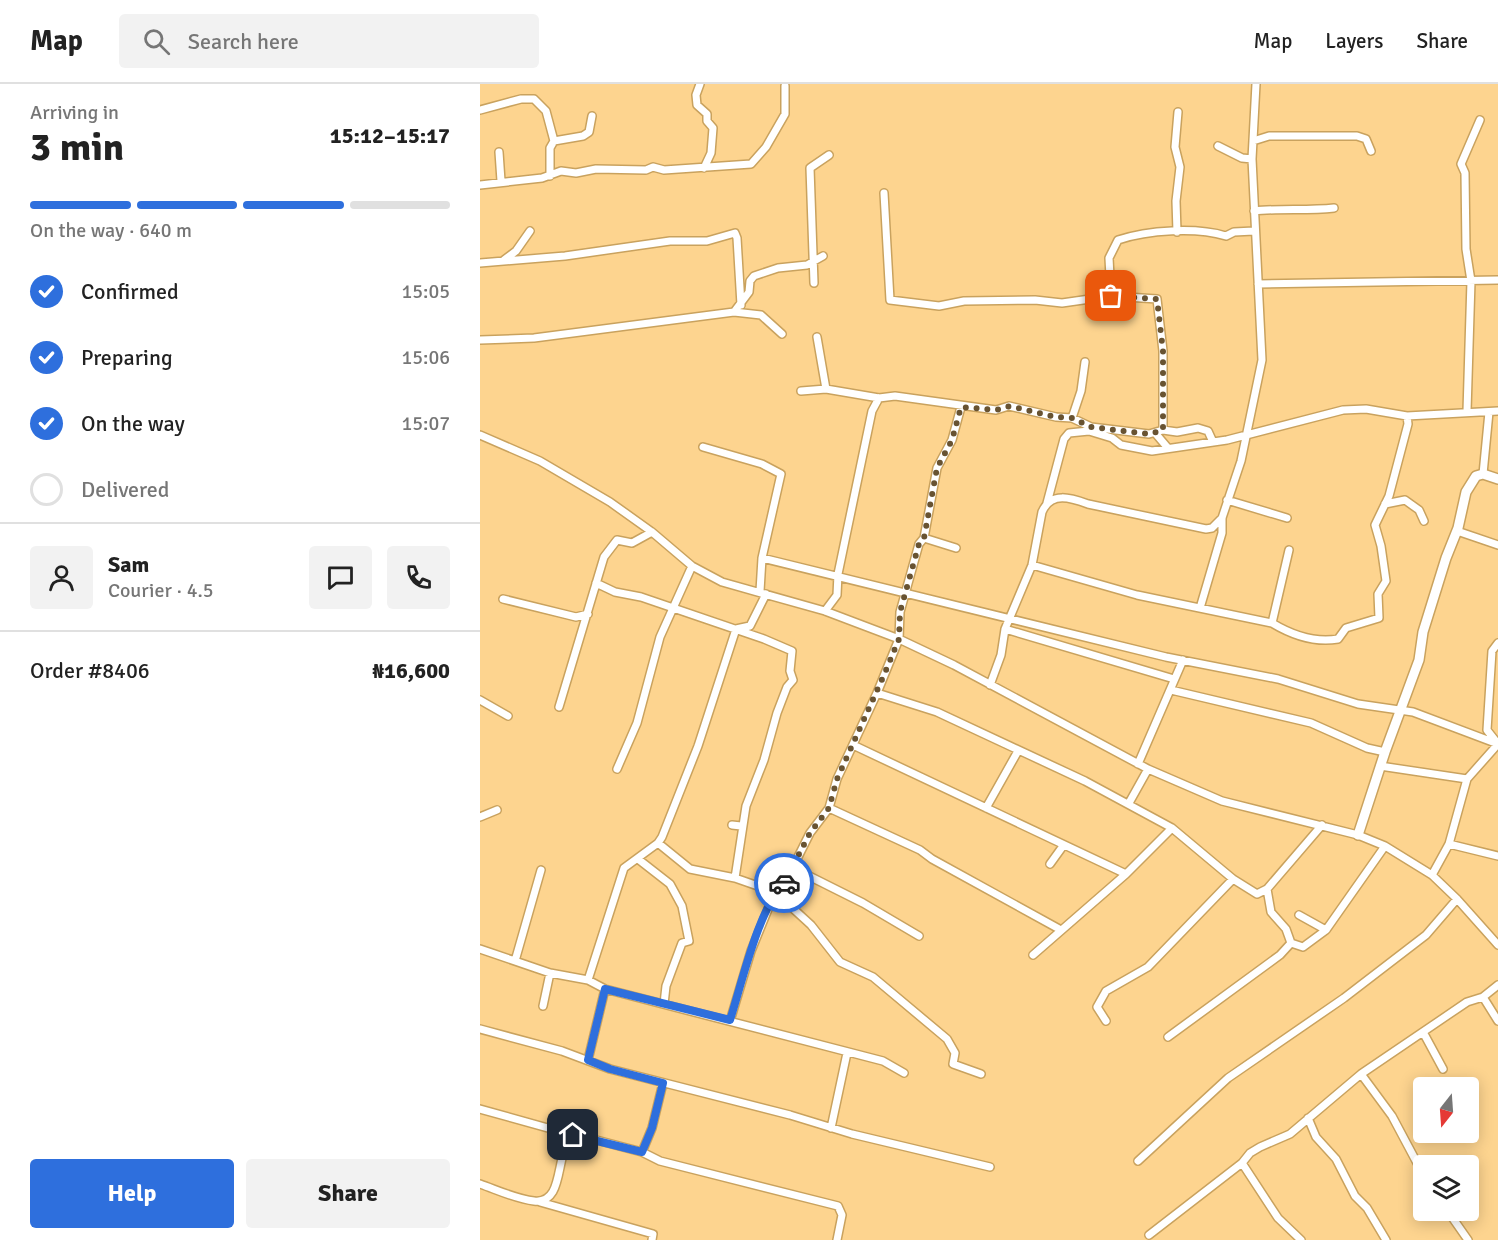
<!DOCTYPE html>
<meta charset="utf-8">
<style>
:root{--surface:#fff;--page:#f2f2f2;--text:#222;--muted:#767676;--line:#e0e0e0;--accent:#2e6fdd}
body{margin:0;font-family:Signika,sans-serif;background:var(--page);color:var(--text);height:100vh;display:flex;flex-direction:column;font-size:22px;white-space:nowrap}
*{box-sizing:border-box;margin:0}
p{font-size:20px;color:var(--muted)}
.icon{flex:none;width:33px;height:33px;fill:none;stroke:currentColor;stroke-width:2;stroke-linecap:round;stroke-linejoin:round}
.map{position:relative;flex:1;overflow:hidden}
.side{display:flex;flex-direction:column;background:var(--surface);width:480px}
.side>*{flex:none}
.needle{width:39px;rotate:197deg}
.buttons{position:absolute;left:933px;top:993px;display:grid;gap:12px}
.buttons a{display:grid;place-items:center;width:66px;height:66px;border-radius:6px;background:var(--surface);box-shadow:0 3px 15px #0003;font-size:30px}
.pin{position:absolute;display:grid;place-items:center;width:51px;height:51px;color:#fff;margin:-26px;border-radius:12px;box-shadow:0 3px 9px #0006}
.courier{position:absolute;display:grid;place-items:center;width:60px;height:60px;margin:-30px;border:4px solid #2e6fdd;border-radius:50%;background:#fff;color:#222;box-shadow:0 2px 8px #0007}
.summary em{font-style:normal;font-weight:700}
.summary div{display:flex;flex-direction:column-reverse}
.summary{display:flex;align-items:center;justify-content:space-between;height:102px;padding:0 30px}
h1{font-size:39px;font-weight:700;line-height:45px}
.bar{display:grid;grid-template-columns:repeat(4,1fr);gap:9px 6px;align-content:center;height:72px;padding:0 30px}
.bar i{height:8px;border-radius:4px;background:var(--line)}
.bar .active{background:var(--accent)}
.bar p{grid-column:span 4}
.line{display:flex;align-items:center;gap:15px;padding:0 30px;border-top:2px solid var(--line)}
.line div{flex:1}
.round{display:grid;place-items:center;flex:none;width:63px;height:63px;border-radius:6px;background:var(--page)}
ol{padding:0 30px;list-style:none}
li{display:flex;align-items:center;gap:18px;height:66px}
li p{margin-inline-start:auto}
li .icon{padding:6px;border-radius:50%;background:var(--accent);color:#fff;stroke-width:4}
li:last-child{color:var(--muted)}
li i{width:33px;height:33px;border:3px solid var(--line);border-radius:50%}
.primary-button{display:flex;gap:12px;margin-top:auto;padding:12px 30px}
.primary-button a{flex:1;height:69px;border-radius:6px;background:var(--accent);color:#fff;font-size:24px;font-weight:700;line-height:69px;text-align:center}
.primary-button a+a{background:var(--page);color:var(--text)}
header{display:flex;align-items:center;gap:36px;box-sizing:border-box;height:84px;padding:0 30px;background:var(--surface);border-bottom:2px solid var(--line)}
header strong{font-size:28px}
nav{display:flex;gap:33px;margin-inline-start:auto;font-size:21px}
.search{width:420px;height:54px;background:var(--page);display:flex;align-items:center;gap:15px;box-sizing:border-box;padding:0 21px;border-radius:6px;color:var(--muted);font-size:22px}
main{display:flex;flex:1;min-height:0}
.map>svg:first-child{display:block}
.lines{fill:none;stroke-linecap:round;stroke-linejoin:round}
.street-casing{stroke:#c9a25e;stroke-width:10}
.secondary-casing{stroke:#c9a25e;stroke-width:12}
.street{stroke:#fff;stroke-width:7}
.secondary{stroke:#fff;stroke-width:9}
.done{stroke:#685332;stroke-width:6;stroke-dasharray:0 10.8}
.route{stroke:#2e6fdd;stroke-width:8}
</style>
<header>
<strong>Map</strong>
<div class="search"><svg class="icon" aria-label="search" viewBox="0 0 24 24"><circle cx="10" cy="10" r="6"/><path d="M15 15l6 6"/></svg>Search here</div>
<nav><a>Map</a><a>Layers</a><a>Share</a></nav>
</header>
<main>
<section class="side">
<div class="summary"><div><h1>3 min</h1><p>Arriving in</p></div><em>15:12–15:17</em></div>
<div class="bar"><i class="active"></i><i class="active"></i><i class="active"></i><i></i><p>On the way · 640 m</p></div>
<ol>
<li><svg class="icon" aria-label="check" viewBox="0 0 24 24"><path d="M5 12l5 5 9-10"/></svg>Confirmed<p>15:05</p></li>
<li><svg class="icon" aria-label="check" viewBox="0 0 24 24"><path d="M5 12l5 5 9-10"/></svg>Preparing<p>15:06</p></li>
<li><svg class="icon" aria-label="check" viewBox="0 0 24 24"><path d="M5 12l5 5 9-10"/></svg>On the way<p>15:07</p></li>
<li><i></i>Delivered</li>
</ol>
<div class="line" style="height:108px"><a class="round"><svg class="icon" aria-label="person" viewBox="0 0 24 24"><circle cx="12" cy="8" r="4"/><path d="M4 21q1-7 8-7t8 7"/></svg></a><div><b>Sam</b><p>Courier · 4.5</p></div><a class="round"><svg class="icon" aria-label="chat" viewBox="0 0 24 24"><path d="M4 5h16v11H9l-5 4z"/></svg></a><a class="round"><svg class="icon" aria-label="phone" viewBox="0 0 24 24"><path d="M5 4h4l2 5-3 2q2 4 5 5l2-3 5 2v4C11 20 4 13 5 4z"/></svg></a></div>
<div class="line" style="height:78px"><div>Order #8406</div><b>₦16,600</b></div>
<div class="primary-button"><a>Help</a><a>Share</a></div>
</section>
<div class="map">
<svg width="1018" height="1156" viewBox="0 0 1018 1156">
<rect width="100%" height="100%" fill="#fdd48f"/>
<g class="lines">
<!-- street casing -->
<g class="street-casing">
<path id="street" d="M220 0 216 11 217 21 227 30V37L233 44 231 69 224 84
M0 26 41 15H54L66 27 74 57
M773 57 789 52H877L886 55 891 67
M738 62 762 74 772 75
M19 68 21 97
M70 92V64L74 57 103 52 109 48 112 32
M0 101 62 94 81 87 96 89 116 85 166 86 173 83 184 86 271 80 286 63 305 30V2
M404 109 410 216 459 222 484 217 555 216 582 219 631 212 677 215 683 267V346
M774 127C801 124 827 127 854 124
M697 148 696 117 700 83 695 63 698 28
M24 176 36 167 50 147
M0 179 85 172 190 157H227L255 149 257 154 261 221
M334 199 330 84 349 71
M778 200 1018 196
M631 212 629 174 638 156C668 146 716 143 746 152L754 148 774 147
M254 228 281 231 302 250
M337 253 346 305
M0 256 54 254 254 228 269 208 270 197 274 192 298 184 327 181 343 172
M321 307 346 305 399 314 415 312 516 326 529 322 576 333 592 334 611 343 669 350 683 346 697 348 718 344 728 347 733 358
M987 327 991 197 986 165 985 89 981 80 1000 36
M592 334 601 307 605 278
M676 350 687 363
M0 351 60 377 130 418 172 448 212 482 242 498 345 527 419 555 474 581 668 685 742 717 878 751 905 762 952 791 977 815 1018 861
M223 363 282 380 301 390 282 474 280 507
M1003 390 1009 328
M747 416 807 434
M567 419 584 355 589 349 609 347 632 354 641 361 672 367 747 356 863 326 886 325 927 332 1018 327
M905 420 925 416 939 426 944 437
M977 447 1018 461
M444 454 476 464
M282 474 686 573 798 595 878 620 933 628 1018 660
M552 481 657 511 792 539C812 551 835 559 858 555L866 544 899 534 898 510 906 497 901 462 895 441 909 412 928 340 927 332
M116 499 135 508 161 513 284 555 312 567 310 587 313 596 307 603 297 629 284 676 266 722 255 794
M23 515 96 533 108 530
M720 524 742 449V434L761 377 782 276 772 75 776 0
M345 527 357 511 358 490 392 327 399 314
M792 539 809 466
M525 545 694 595
M510 601 521 571 525 545 552 481 562 428C571 407 591 414 608 420L726 445 732 444 742 434
M691 606 831 639 887 664 905 668
M397 609 457 628 605 697 692 744 646 790 553 871
M0 616 28 632
M79 623 124 473 137 456 152 459 172 448
M1018 660 1007 646 1012 567 1018 559
M373 661 646 790
M658 680 703 576
M900 682 987 695
M137 685 157 639 180 553 212 482
M649 719 668 685
M349 724 440 766 452 775 581 846
M506 724 538 667
M0 733 17 726
M252 741 261 742
M692 744 753 795 777 810 787 805 842 741
M178 759 210 785 255 794 295 808 331 841 360 878 393 893 467 955 475 969 473 980 501 990
M969 760 1018 772
M158 775 190 800 202 822 209 857 202 859 186 902 184 920
M570 780 583 762
M313 784 383 819 439 852
M952 791 969 760 987 695 1018 660
M787 805 791 828 806 845 811 859
M819 831 846 846 905 762
M811 859 823 863 846 846
M0 865 70 889 108 896 125 905 403 977 424 989
M35 877 61 786
M108 896 144 784 178 759 182 753 218 662 256 545 270 542 286 510
M1003 913 1018 937
M63 922 70 889
M250 937 271 867 295 808 307 795 330 749 349 724 357 695 397 609 419 555 420 528 439 460 444 454 457 384 472 356 481 323
M626 937 617 923 626 907 668 883 753 795
M0 945 82 967 130 985 310 1031 372 1050 510 1083
M943 948 963 985
M688 953 800 871 811 859
M108 976 125 905
M881 990 987 918 1003 913 1018 901
M0 1025 93 1051
M828 1034 836 1053 856 1075 875 1112 887 1124 906 1156
M351 1044 367 969
M162 1068 172 1044 183 999
M658 1077 748 994 864 914 946 851 977 815
M762 1079 798 1134 821 1156
M0 1100C17 1106 36 1115 54 1117 86 1121 74 1067 93 1051L101 1052 162 1068 180 1077 358 1122 362 1131 357 1156
M60 1118 173 1150 172 1156
M967 1126 988 1156
M669 1151 762 1079 770 1069 780 1063 810 1050 881 990 912 1032 944 1092"/>
</g>
<!-- secondary casing -->
<g class="secondary-casing">
<path id="secondary" d="M878 751 905 668 939 576 943 548 966 474 978 444 986 408 996 392 1003 390 1018 395"/>
</g>
<!-- street -->
<use href="#street" class="street"/>
<!-- secondary -->
<use href="#secondary" class="secondary"/>
</g>
<g class="lines">
<!-- done -->
<path class="done" d="M304 799 330 749 349 724 357 695 404 591 419 555 420 528 439 460 444 454 457 384 472 356 481 323 516 326 530 322 576 333 592 334 611 343 669 350 683 346V267L677 215 631 212"/>
<!-- route -->
<path class="route" d="M93 1051 162 1068 172 1044 183 999 130 985 108 976 125 905 250 936C262 899 278 826 304 799"/>
</g>
</svg>
<div class="buttons">
<a><svg class="needle" viewBox="-14 -14 28 28"><path d="M0-13l5 13h-10z" fill="#e53935"/><path d="M0 13l5-13h-10z" fill="#767676"/></svg></a>
<a><svg class="icon" aria-label="layers" viewBox="0 0 24 24"><path d="M12 4l9 5-9 5-9-5zM3 14l9 5 9-5"/></svg></a>
</div>
<div class="pin" style="left:631px;top:212px;background:#ea580c"><svg class="icon" aria-label="bag" viewBox="0 0 24 24"><path d="M5 8h14l-1 12H6zM9 8a3 3 0 0 1 6 0"/></svg></div>
<div class="pin" style="left:93px;top:1051px;background:#1f2937"><svg class="icon" aria-label="home" viewBox="0 0 24 24"><path d="M3 11l9-7 9 7M6 9v11h12V9"/></svg></div>
<div class="courier" style="left:304px;top:799px"><svg class="icon" aria-label="car" viewBox="0 0 24 24"><path d="M5 17H2v-5l4-1 3-4h7l3 4 3 1v5h-3M9 17h6M6 11h13"/><circle cx="7" cy="17" r="2"/><circle cx="17" cy="17" r="2"/></svg></div>
</div>
</main>
